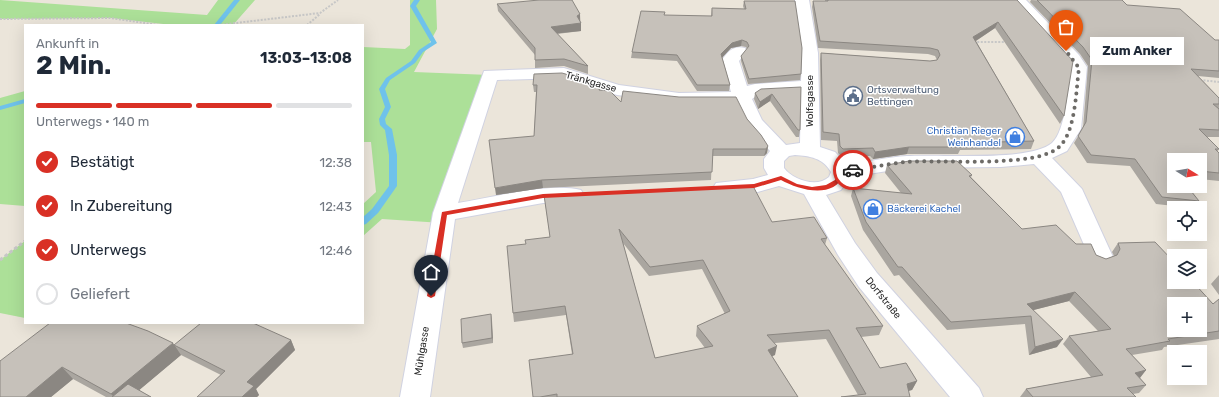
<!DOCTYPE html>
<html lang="de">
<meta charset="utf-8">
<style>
:root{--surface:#fff;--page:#f2f2f3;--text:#1f2937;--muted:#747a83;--line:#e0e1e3;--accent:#d93025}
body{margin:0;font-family:Rubik,sans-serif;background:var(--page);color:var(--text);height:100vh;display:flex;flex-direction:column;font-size:15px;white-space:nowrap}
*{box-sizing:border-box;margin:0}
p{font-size:13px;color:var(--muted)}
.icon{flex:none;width:22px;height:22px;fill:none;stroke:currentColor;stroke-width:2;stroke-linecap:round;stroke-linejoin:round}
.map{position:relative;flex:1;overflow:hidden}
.side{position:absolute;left:24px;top:24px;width:340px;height:300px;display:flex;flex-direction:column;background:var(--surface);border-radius:0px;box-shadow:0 4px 16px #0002}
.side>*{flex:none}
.needle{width:26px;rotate:101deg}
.fabs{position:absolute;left:1167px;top:153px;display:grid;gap:8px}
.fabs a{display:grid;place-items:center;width:40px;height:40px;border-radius:0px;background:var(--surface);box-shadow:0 4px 16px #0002;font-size:20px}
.pin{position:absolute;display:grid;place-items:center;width:34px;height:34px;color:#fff;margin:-41px -17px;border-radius:50% 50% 50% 0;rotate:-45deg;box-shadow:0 0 4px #0007}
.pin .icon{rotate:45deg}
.courier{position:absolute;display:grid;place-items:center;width:40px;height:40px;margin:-20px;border:3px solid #d93025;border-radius:50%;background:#fff;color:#222;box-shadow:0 1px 5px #0007}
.bubble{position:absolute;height:28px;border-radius:0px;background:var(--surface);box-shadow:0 4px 16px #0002;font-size:13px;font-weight:700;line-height:28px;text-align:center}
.head em{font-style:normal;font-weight:700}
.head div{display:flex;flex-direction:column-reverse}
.head{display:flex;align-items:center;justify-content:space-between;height:68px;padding:0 12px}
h1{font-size:26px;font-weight:700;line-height:30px}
.bar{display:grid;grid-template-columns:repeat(4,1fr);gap:6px 4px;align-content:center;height:48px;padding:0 12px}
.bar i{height:5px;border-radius:3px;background:var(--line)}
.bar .on{background:var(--accent)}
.bar p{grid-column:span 4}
ol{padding:0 12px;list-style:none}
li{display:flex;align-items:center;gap:12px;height:44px}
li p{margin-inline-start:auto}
li .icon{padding:4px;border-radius:50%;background:var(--accent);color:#fff;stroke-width:4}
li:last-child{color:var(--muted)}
li i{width:22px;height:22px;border:2px solid var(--line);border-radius:50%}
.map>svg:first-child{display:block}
.green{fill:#ace098}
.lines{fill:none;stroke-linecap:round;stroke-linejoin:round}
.stream{fill:#6fc2eb;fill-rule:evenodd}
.minor-casing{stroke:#d0d2e1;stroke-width:2}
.path-far1{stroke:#c7c7c7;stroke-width:2;stroke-dasharray:2 1.5;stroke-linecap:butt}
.path{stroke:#c7c7c7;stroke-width:3;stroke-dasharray:3.5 2.5;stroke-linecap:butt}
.minor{fill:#fff;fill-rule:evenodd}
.wall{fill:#aaa6a0;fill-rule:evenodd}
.shaded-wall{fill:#8b8782}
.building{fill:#c6c1ba;stroke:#8b8782;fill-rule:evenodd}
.route{fill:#d93025}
.done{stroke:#6d6b67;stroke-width:4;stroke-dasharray:0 7.2}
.labels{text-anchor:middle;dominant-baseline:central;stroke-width:3;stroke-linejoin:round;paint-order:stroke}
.street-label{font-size:10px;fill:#292929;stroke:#fff}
.service-label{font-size:10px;fill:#4e5e75;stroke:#fff;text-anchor:start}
.shop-label{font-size:10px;fill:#366cbe;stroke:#fff;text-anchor:end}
</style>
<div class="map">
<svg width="1219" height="397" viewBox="0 0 1219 397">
<rect width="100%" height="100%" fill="#ebe5da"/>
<!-- green -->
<path class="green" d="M0 0 207 15 218 0H255L233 25H172L111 18 0 19Z
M410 0H436L437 29 414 72 490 75 442 223 382 219 363 236V204L376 192 371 142H363V47L405 49 410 45Z
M25 91V206L0 204V98Z
M25 241V318L0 313V260Z"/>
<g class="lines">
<!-- stream -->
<path class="stream" d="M234 0H240L220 25H214Z
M414 0H420L416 6 437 43 423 52 415 63 390 80 385 89 391 107 385 119 386 124 392 129 397 155V186L378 213 366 224 363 225V217L372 209 389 186V155L385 130 380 125 379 119 385 107 379 89 386 78 411 61 419 50 431 42 410 6Z
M25 99V103L0 110V106Z"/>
<!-- minor casing -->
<g class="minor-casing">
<path id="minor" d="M795 0H809L818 53 820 147 835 152 847 165C867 162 887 157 907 156 940 154 1029 162 1052 143 1066 131 1068 85 1071 67L1011 0H1026L1079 55 1087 67 1081 129 1067 151 1052 158 1082 189 1113 257 1110 263 1101 266 1092 263 1061 192 1034 164 1001 167 906 168 850 177 841 190 826 195 855 243 877 273 979 388 983 397H950L859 287 838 255 804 194 779 186 754 193 724 195 716 193 713 188 716 183 753 179 768 175 764 168V159L770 151 747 126 736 103H679L617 95 563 78 497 80 458 203C491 198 549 182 581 190L584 195 581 200 573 202 543 203 455 219 430 397H400L433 213 484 71 564 68 619 85 679 93 731 92 722 60C728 51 734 45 745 48L747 51 739 61 747 86 755 84 801 81 802 53ZM801 92 800 143 786 145 762 120 752 99 759 94ZM795 155C810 156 823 158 831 172L829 177C817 188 793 180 784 168V161L789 156Z"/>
</g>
<!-- path-far1 -->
<path class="path-far1" d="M0 19 111 18 158 25
M219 25 320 13 338 0
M307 25 320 14
M975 44 976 42H1007
M1200 80 1219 82"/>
<!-- path -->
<path class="path" d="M0 260 25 241"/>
<!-- minor -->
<use href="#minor" class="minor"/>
</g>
<!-- wall -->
<path class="wall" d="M825 0H1017L1064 116 1060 124 995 28 976 41 1034 141 1031 149 960 150 958 154H907L873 159 870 156H841L838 153 837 141 821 140 820 60 821 53 930 61 937 60 935 56 928 54 818 48 812 7 813 1H825Z
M1031 0 1127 5 1215 40H1219V78L1198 76 1219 98V137H1207L1219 149 1217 152 1219 153V181L1200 179V160H1174V186L1199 201 1193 208 1156 204 1130 166 1087 163 1074 143 1083 128 1088 66 1080 54 1030 2Z
M744 1 801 74 800 80 748 84 741 61V56L747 49 746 47 741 46 731 48 722 57 730 85 729 91H697L677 61 631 58 632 52 711 16 712 8 744 9 743 6Z
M497 4 580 14 581 31 557 34 588 66V74L564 66 535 68V55L498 11Z
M600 84V90L621 102 747 119 768 146 767 153 764 156H712L711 180 543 188 496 195 534 136 536 92H534L533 85Z
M801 87 800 130 799 137H796L770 101 758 109 754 99 755 93Z
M887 165 972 175 971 177 1022 229 1076 244 1096 255 1106 259 1114 256 1112 252 1118 243 1213 304 1219 299V339L1164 347 1162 350 1132 355 1146 370 1140 378 1146 385 1139 393 1133 394 1136 397H1020L1026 389 1091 377 1063 344 1069 336 1098 331 1069 301 1033 310 1057 347 1029 355 1025 324 947 330 899 275 894 276 863 230 851 196 853 188 901 193 885 173Z
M544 195 772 222 827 238 825 245 883 326 879 335 861 337 880 368 917 381 912 390 858 395 826 339 775 343V355L772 356 798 397H533L572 354 566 315 514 322 513 313 526 244 550 237ZM623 243 649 276 702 269 725 314 697 326 696 336 705 348 655 358Z
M1219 275V295L1211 284Z
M491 314 493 343 463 348 462 343Z
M291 340 295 350 256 389 259 395 257 397H197L221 375 181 355 139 390 151 397H106L73 379 51 397H0V361L174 345Z"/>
<!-- shaded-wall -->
<path class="shaded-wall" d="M580 14V22L577 16Z
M998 22 995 28 971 44 973 37Z
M581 23V31L551 34V27Z
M742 40 741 46 731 48 721 59V54L732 43Z
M772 94 770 101 758 109 760 102Z
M768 146 767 153 764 156 766 149Z
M909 147 907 154 873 159 875 152Z
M542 180 543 188 496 195 495 188Z
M1075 292 1069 301 1022 313 1027 304Z
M491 314 492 320 493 343 492 338Z
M1063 339 1057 347 1029 355 1035 347Z
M291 340 295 350 256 389 259 395 257 397H242L247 382Z
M173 343 181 355 131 397H114L111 394Z
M777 346 775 355 765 359 768 350Z
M62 367 73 379 51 397H26Z
M1146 370 1139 379 1135 373Z
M917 381 912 390 902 393 907 384Z"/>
<!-- building -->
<path class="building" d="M539 0H572L580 14 577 16 581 23 551 27 588 66 564 59 535 60V48L497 4Z
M828 0H1017L1073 61 1064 116 998 22 973 37 1034 141 959 143 962 147H909L875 152 873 148 843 149 840 146 839 134 823 132 821 53 930 61 937 60 940 55 938 50 930 48 820 41 813 1H828Z
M1037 0H1122L1127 5 1180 9 1215 40H1219V71L1191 69 1219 98V104H1213L1219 109V130L1199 129 1219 149H1215L1219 153V173L1200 171V160H1174V186H1187L1199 201 1162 197 1135 159 1091 155 1078 136 1086 122 1092 60 1083 47Z
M744 1H795L802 48 801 74 749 79 741 56 749 46 747 42 742 40 732 43 721 54 730 85H697L677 55 632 52 641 11 665 12 664 15 712 16V8L746 9Z
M562 73 600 84 599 90 610 91 621 102 623 91 679 97H736L747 119 761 135 768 146 766 149H713L712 172 542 180 495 188 489 140 534 136 537 85H533L534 74Z
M801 87 800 130H798L772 94 760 102 755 93 761 89Z
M909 161H957L972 175 969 176 1022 229 1056 225 1076 244H1091L1096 255 1106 259 1117 255 1120 249 1118 243 1155 242 1174 262V282H1193L1213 304 1219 299V331L1168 339 1170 341 1126 349 1146 370 1135 373 1146 385 1127 388 1136 397H1033L1026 389 1103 375 1069 336 1111 329 1075 292 1027 304 1063 339 1035 347 1031 316 951 322 902 267H898L866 222 853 188 912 194 887 165ZM1174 304H1200V330H1174Z
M753 186 772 222 814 217 827 238 821 239 883 326 856 328 880 368 906 363 917 381 907 384 910 397H841L866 394 829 330 767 335 777 346 768 350 798 397H557V394L540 397H533L529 360 573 354 565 306 513 313 507 246 526 244 525 240 550 237 544 195ZM619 229 650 267 703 260 730 311 697 326 713 346 655 358Z
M491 314 492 338 462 343 461 319Z
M50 323H126L148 331 173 343 111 394 62 367 26 397H0V361Z
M201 323H253L291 340 247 382 254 386 242 397H197L225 371 174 345Z
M128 384 151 397H112Z"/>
<!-- route -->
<path class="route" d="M853 168 856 169V172L844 174C834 200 799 190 781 180L754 188 543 198 447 215 435 296 431 298 427 296 442 212 543 194 754 184 781 176 797 184 812 187 826 185 835 180 839 171Z"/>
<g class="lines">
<!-- done -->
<path class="done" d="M853 170C870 168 888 164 905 162 938 159 1039 169 1060 146 1076 130 1076 89 1079 68L1066 51"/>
</g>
<!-- icons -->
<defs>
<g id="civic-ring" transform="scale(1)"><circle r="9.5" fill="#fff" stroke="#5c6f8a" stroke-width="1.5"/><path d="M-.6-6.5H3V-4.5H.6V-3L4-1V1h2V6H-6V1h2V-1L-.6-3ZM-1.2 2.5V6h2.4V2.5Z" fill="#5c6f8a"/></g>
<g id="shop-ring" transform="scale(1)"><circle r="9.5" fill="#fff" stroke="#3f7fe0" stroke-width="1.5"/><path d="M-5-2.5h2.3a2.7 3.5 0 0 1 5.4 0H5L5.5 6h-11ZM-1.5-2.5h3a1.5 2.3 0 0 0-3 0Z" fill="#3f7fe0"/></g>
</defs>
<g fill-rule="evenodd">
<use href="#civic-ring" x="853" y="96"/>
<use href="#shop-ring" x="1015" y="137"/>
<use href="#shop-ring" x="873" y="209"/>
</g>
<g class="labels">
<!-- street labels -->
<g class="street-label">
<text transform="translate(591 82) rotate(16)">Tränkgasse</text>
<text transform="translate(810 101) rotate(-90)">Wolfsgasse</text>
<text transform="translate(883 298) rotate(51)">Dorfstraße</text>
<text transform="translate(422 351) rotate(-81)">Mühlgasse</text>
</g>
<!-- service labels -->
<g class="service-label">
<text x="867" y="90">Ortsverwaltung<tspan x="867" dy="12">Bettingen</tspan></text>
</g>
<!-- shop labels -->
<g class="shop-label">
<text x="1001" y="131">Christian Rieger<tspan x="1001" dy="12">Weinhandel</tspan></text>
<text x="887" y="209" text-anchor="start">Bäckerei Kachel</text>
</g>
</g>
</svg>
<div class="fabs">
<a><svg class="needle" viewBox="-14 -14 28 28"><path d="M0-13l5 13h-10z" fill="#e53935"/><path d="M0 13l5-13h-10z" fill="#747a83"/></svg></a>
<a><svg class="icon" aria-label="locate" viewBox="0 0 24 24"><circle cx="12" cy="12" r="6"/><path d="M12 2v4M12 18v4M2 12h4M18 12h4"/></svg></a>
<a><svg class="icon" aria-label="layers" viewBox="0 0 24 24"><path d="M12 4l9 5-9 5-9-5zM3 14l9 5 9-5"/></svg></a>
<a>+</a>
<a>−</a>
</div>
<div class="pin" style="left:1066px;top:51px;background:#ea580c"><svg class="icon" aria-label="bag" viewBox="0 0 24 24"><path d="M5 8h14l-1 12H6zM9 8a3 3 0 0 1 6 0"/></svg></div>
<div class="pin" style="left:431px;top:296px;background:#1f2937"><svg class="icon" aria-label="home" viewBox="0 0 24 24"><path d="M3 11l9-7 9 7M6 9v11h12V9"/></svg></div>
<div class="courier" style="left:853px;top:170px"><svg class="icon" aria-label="car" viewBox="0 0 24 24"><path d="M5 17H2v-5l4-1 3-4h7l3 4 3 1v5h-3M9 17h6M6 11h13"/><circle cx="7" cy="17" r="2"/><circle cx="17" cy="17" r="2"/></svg></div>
<div class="bubble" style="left:1090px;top:37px;width:94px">Zum Anker</div>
<section class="side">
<div class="head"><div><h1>2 Min.</h1><p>Ankunft in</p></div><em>13:03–13:08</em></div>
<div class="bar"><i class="on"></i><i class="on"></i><i class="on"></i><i></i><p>Unterwegs · 140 m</p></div>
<ol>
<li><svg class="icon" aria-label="check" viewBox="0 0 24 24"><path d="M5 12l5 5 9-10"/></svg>Bestätigt<p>12:38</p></li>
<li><svg class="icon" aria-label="check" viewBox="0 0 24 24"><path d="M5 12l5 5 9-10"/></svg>In Zubereitung<p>12:43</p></li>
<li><svg class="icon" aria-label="check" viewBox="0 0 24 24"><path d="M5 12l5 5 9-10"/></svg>Unterwegs<p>12:46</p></li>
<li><i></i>Geliefert</li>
</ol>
</section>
</div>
